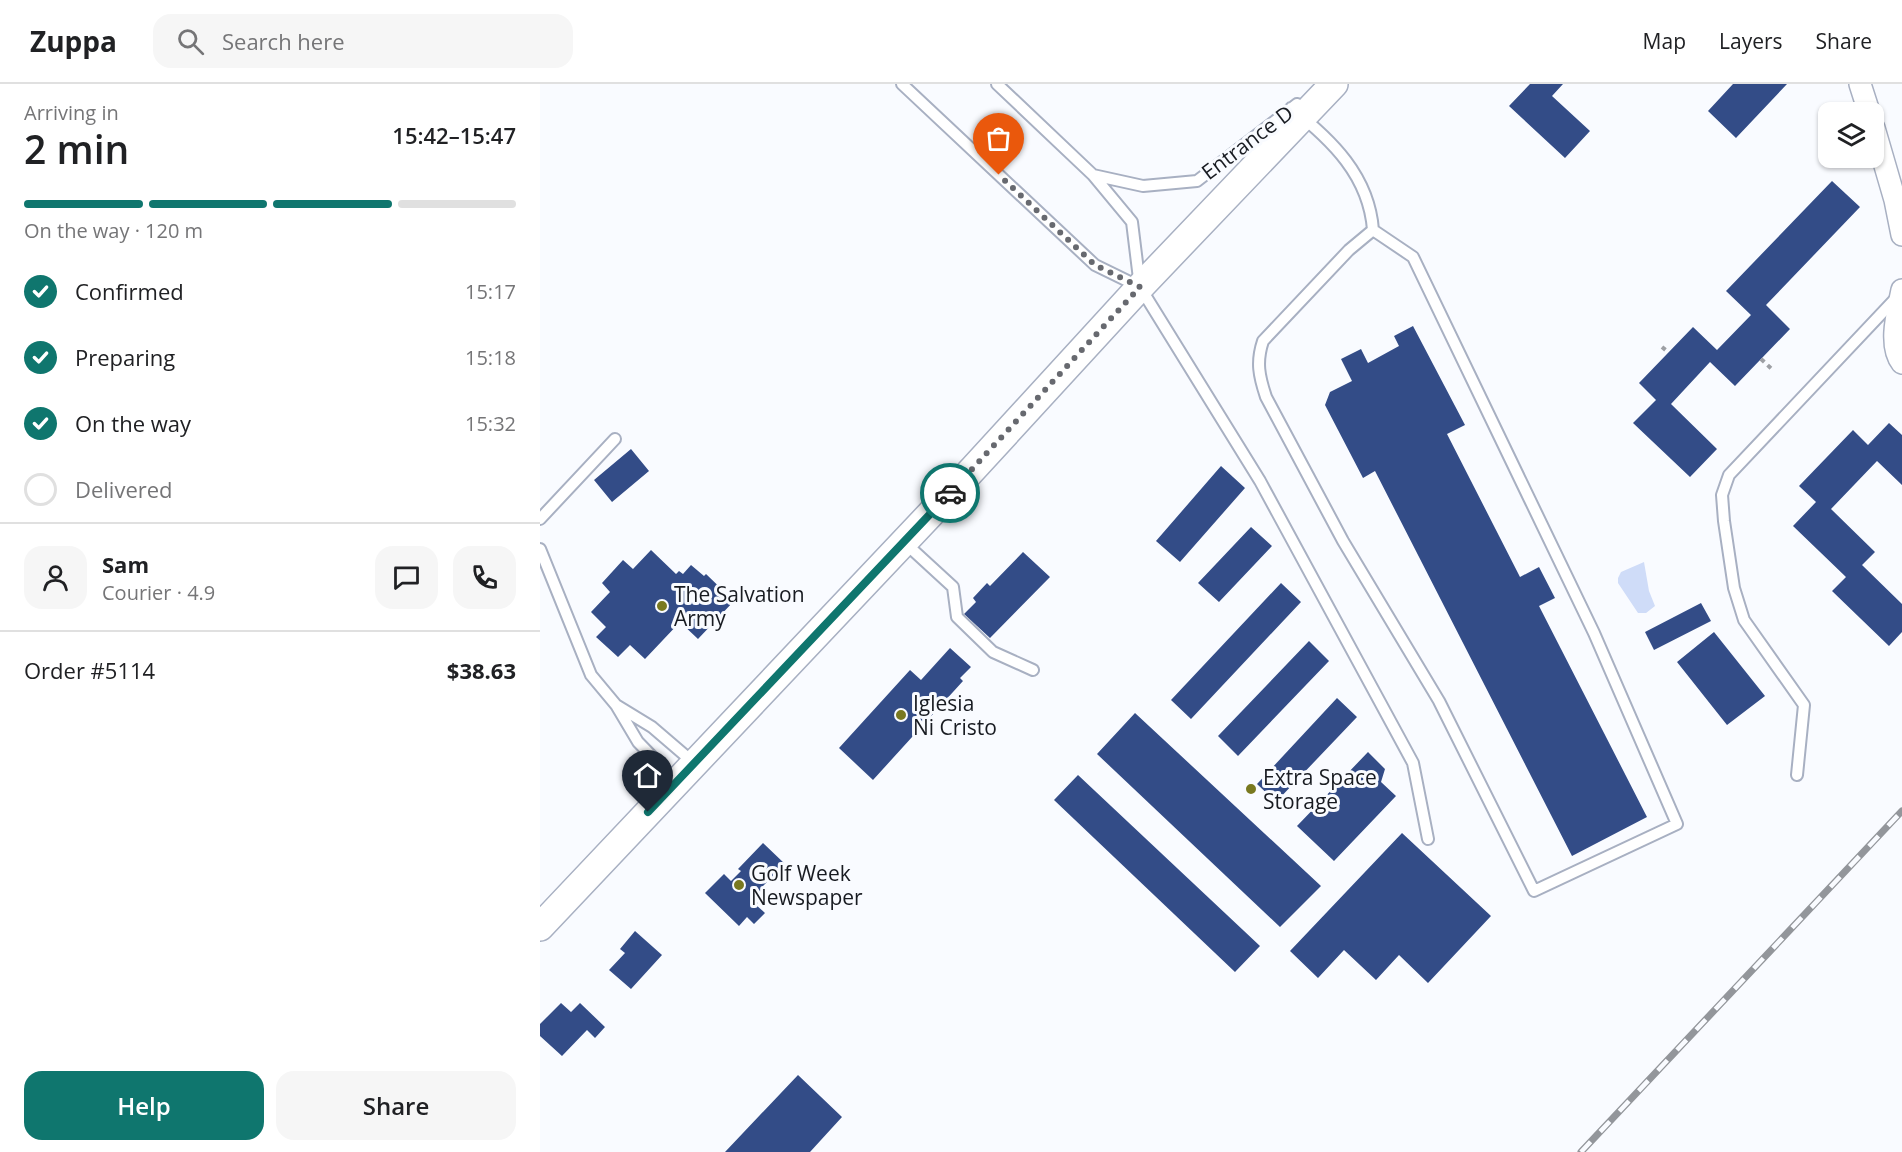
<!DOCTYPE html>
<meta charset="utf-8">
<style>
:root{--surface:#fff;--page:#f6f6f6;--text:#202124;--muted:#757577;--line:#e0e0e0;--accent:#0f766e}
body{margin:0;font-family:"Open Sans",sans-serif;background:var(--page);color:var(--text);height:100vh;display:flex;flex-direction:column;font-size:22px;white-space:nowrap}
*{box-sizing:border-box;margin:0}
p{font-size:20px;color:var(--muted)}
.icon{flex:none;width:33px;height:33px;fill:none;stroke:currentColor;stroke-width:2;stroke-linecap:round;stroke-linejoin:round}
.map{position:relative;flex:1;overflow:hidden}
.side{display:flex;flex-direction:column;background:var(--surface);width:540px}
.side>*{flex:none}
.controls{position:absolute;left:1278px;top:18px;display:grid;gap:12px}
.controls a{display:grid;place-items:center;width:66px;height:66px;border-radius:12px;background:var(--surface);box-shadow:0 2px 4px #0004;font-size:30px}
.pin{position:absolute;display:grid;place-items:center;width:51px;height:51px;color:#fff;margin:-62px -26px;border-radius:50% 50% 50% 0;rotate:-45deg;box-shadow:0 0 6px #0007}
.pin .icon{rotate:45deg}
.courier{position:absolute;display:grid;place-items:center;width:60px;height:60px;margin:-30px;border:4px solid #0f766e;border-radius:50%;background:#fff;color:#222;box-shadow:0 2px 8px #0007}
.overview em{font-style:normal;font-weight:600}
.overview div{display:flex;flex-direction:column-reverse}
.overview{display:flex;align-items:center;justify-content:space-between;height:102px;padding:0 24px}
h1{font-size:39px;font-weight:600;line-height:45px}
.bar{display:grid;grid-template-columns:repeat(4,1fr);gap:9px 6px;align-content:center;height:72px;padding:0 24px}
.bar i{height:8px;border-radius:4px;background:var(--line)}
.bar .current{background:var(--accent)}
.bar p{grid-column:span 4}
.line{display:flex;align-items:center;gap:15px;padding:0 24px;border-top:2px solid var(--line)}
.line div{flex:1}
.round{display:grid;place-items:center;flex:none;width:63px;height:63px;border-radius:18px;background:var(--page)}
ol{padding:0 24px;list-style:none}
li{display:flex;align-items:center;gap:18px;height:66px}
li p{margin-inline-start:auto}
li .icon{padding:6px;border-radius:50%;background:var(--accent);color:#fff;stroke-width:4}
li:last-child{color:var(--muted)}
li i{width:33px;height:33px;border:3px solid var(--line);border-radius:50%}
.button{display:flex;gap:12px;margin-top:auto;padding:12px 24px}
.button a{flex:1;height:69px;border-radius:18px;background:var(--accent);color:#fff;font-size:24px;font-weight:600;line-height:69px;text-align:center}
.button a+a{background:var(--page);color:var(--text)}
header{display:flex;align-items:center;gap:36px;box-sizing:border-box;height:84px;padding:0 30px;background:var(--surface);border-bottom:2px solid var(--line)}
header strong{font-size:28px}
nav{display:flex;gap:33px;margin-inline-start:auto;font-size:21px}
.search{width:420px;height:54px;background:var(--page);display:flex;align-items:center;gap:15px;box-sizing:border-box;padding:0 21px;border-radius:18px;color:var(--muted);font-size:22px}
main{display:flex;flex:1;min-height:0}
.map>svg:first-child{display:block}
.water{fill:#cfdcf8}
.building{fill:#334c87}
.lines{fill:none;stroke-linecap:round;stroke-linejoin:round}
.service-casing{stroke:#a8b0c2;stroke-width:14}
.minor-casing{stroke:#a8b0c2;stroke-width:24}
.tertiary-casing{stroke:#a8b0c2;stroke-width:30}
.path{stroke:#9d9fa4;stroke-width:4;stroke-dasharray:4.5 4.5;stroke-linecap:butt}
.service{stroke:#fff;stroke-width:10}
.minor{stroke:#fff;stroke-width:21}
.tertiary{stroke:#fff;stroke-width:27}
.rail-casing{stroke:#93969b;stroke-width:7}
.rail{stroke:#f9fbff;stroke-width:4.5;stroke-dasharray:14;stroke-linecap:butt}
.done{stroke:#67696f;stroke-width:6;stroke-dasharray:0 10.8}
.route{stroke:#0f766e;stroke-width:8}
.poi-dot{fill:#797920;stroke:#f9fbff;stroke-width:2}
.labels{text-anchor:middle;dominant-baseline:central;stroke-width:6;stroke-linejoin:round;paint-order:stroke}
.street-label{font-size:21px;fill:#181b21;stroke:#f9fbff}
.poi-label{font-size:21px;fill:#181b21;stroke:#f9fbff;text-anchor:start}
</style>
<header>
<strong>Zuppa</strong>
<div class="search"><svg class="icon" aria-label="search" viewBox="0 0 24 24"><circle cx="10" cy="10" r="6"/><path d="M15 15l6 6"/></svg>Search here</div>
<nav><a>Map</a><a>Layers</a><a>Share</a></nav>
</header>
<main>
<section class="side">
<div class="overview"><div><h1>2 min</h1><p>Arriving in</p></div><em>15:42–15:47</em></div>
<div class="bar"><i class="current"></i><i class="current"></i><i class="current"></i><i></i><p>On the way · 120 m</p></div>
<ol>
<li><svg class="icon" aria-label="check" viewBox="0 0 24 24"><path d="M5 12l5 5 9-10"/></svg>Confirmed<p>15:17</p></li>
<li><svg class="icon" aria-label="check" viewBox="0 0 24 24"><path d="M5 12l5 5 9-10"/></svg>Preparing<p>15:18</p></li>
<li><svg class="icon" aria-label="check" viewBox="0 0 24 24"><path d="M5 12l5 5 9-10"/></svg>On the way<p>15:32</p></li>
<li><i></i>Delivered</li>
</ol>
<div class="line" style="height:108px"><a class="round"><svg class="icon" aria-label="person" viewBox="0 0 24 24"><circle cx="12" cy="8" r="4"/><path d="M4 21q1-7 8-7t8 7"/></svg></a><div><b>Sam</b><p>Courier · 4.9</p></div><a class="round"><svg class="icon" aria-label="chat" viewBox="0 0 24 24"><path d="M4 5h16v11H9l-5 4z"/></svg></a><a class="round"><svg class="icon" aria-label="phone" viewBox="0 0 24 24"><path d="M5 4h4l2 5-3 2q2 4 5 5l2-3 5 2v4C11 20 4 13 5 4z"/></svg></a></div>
<div class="line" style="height:78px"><div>Order #5114</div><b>$38.63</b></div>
<div class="button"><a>Help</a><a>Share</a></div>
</section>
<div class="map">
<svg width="1362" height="1068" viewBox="0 0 1362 1068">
<rect width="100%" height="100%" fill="#f9fbff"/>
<!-- water -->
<path class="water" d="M1104 478 1109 507 1115 522 1106 529H1098L1078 499V494L1081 488Z"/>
<!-- building -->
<path class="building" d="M990 0H1023L1012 12 1050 47 1025 74 969 22Z
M1193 0H1247L1196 54 1168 27Z
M1292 97 1320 123 1226 221 1250 245 1195 302 1170 278 1131 320 1177 365 1150 393 1093 339 1116 316 1099 299 1153 243 1177 266 1211 231 1186 207Z
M873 242 925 341 907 350 980 493 999 483 1015 514 999 522 1107 733 1032 772 835 387 823 394 785 321 790 308 812 297 801 275 821 265 828 279 859 262 854 252Z
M1349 339 1362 351V401L1337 377 1291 425 1335 468 1322 481 1362 520V548L1349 562 1292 507 1306 493 1253 442 1276 418 1259 402 1313 346 1328 361Z
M91 365 109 387 72 418 54 396Z
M681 382 705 404 640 478 616 457Z
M711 443 732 462 679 518 658 499Z
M111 466 136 490 139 487 143 490 151 481 164 492 166 490 194 517 158 555 140 538 105 575 90 561 78 573 56 553 66 543 51 528 70 508 62 499 83 476 93 485Z
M483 468 510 493 450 554 424 530 436 518 433 514 447 499 450 502Z
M741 499 761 518 651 635 631 616Z
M1161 519 1171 537 1114 566 1105 548Z
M1174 548 1225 612 1187 641 1137 578Z
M769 557 789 577 698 672 678 652Z
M410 564 431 583 420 594 423 597 333 696 299 664 370 586 381 596Z
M797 614 817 633 736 718 717 700Z
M595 629 781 802 740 843 557 670Z
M828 668 845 685 841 698 856 712 794 777 757 742Z
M538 691 720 862 695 888 514 716Z
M862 749 951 832 888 899 859 871 836 896 804 866 778 894 750 867Z
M223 759 245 780 221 804 227 810 216 821 225 829 214 840 207 833 199 842 165 809 184 790 191 797 201 787 198 785Z
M95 847 122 871 91 905 69 886 85 869 80 865Z
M21 919 31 928 40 919 65 943 55 954 47 946 22 972 0 952V940Z
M258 991 302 1033 270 1068H185Z"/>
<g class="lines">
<!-- service casing -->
<g class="service-casing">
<path id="service" d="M362 0 555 181 600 203
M457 0 553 91 592 138 600 203 720 397 873 679 888 755
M751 24C792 56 829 92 833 146L873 173 1054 549 1137 740 994 807 899 617 803 457 726 313C719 292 716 278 723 257L809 166 833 146
M553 91 603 102 657 97 757 20
M0 435 75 355
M364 458 413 503 417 533 453 568 493 586
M0 465 51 591 76 621
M1257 691 1264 621 1204 536 1194 504 1184 437 1182 411 1189 391 1358 212
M136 697 98 658 76 621 112 643 154 679"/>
</g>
<!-- minor casing -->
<g class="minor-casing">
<path id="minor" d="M1320 0 1329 28
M1334 44 1355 116 1362 151
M1362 206C1358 227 1348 261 1362 279"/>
</g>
<!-- tertiary casing -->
<g class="tertiary-casing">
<path id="tertiary" d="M0 843 433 385 600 203 794 0"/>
</g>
<!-- path -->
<path class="path" d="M1122 263 1128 268
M1221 275 1234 287"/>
<!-- service -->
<use href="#service" class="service"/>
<!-- minor -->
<use href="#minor" class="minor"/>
<!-- tertiary -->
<use href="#tertiary" class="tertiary"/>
<!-- rail casing -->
<g class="rail-casing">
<path id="rail" d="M1041 1068 1362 727"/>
</g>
<!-- rail -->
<use href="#rail" class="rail"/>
</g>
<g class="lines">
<!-- done -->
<path class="done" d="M410 409 600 203 555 181 459 91"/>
<!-- route -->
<path class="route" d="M108 728 410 409"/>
</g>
<!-- markers -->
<g class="poi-dot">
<circle cx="122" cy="522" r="6"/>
<circle cx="361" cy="631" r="6"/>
<circle cx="711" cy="705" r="6"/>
<circle cx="199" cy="801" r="6"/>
</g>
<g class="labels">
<!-- street labels -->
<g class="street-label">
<text transform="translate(707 58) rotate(-37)">Entrance D</text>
</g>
<!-- poi labels -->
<g class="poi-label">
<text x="134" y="510">The Salvation<tspan x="134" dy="24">Army</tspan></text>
<text x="373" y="619">Iglesia<tspan x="373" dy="24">Ni Cristo</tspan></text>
<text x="723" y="693">Extra Space<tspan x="723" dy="24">Storage</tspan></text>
<text x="211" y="789">Golf Week<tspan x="211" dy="24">Newspaper</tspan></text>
</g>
</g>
</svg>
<div class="controls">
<a><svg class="icon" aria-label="layers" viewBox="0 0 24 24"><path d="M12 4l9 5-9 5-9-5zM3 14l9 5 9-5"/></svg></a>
</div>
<div class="pin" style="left:459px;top:91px;background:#ea580c"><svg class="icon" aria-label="bag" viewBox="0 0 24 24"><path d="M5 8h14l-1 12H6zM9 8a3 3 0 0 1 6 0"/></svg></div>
<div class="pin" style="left:108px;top:728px;background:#1f2937"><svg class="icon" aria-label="home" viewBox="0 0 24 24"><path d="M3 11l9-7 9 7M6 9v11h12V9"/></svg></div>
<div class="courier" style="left:410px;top:409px"><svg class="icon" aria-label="car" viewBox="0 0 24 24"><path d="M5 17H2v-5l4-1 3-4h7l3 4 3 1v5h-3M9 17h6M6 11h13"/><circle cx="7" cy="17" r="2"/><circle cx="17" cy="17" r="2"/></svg></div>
</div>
</main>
